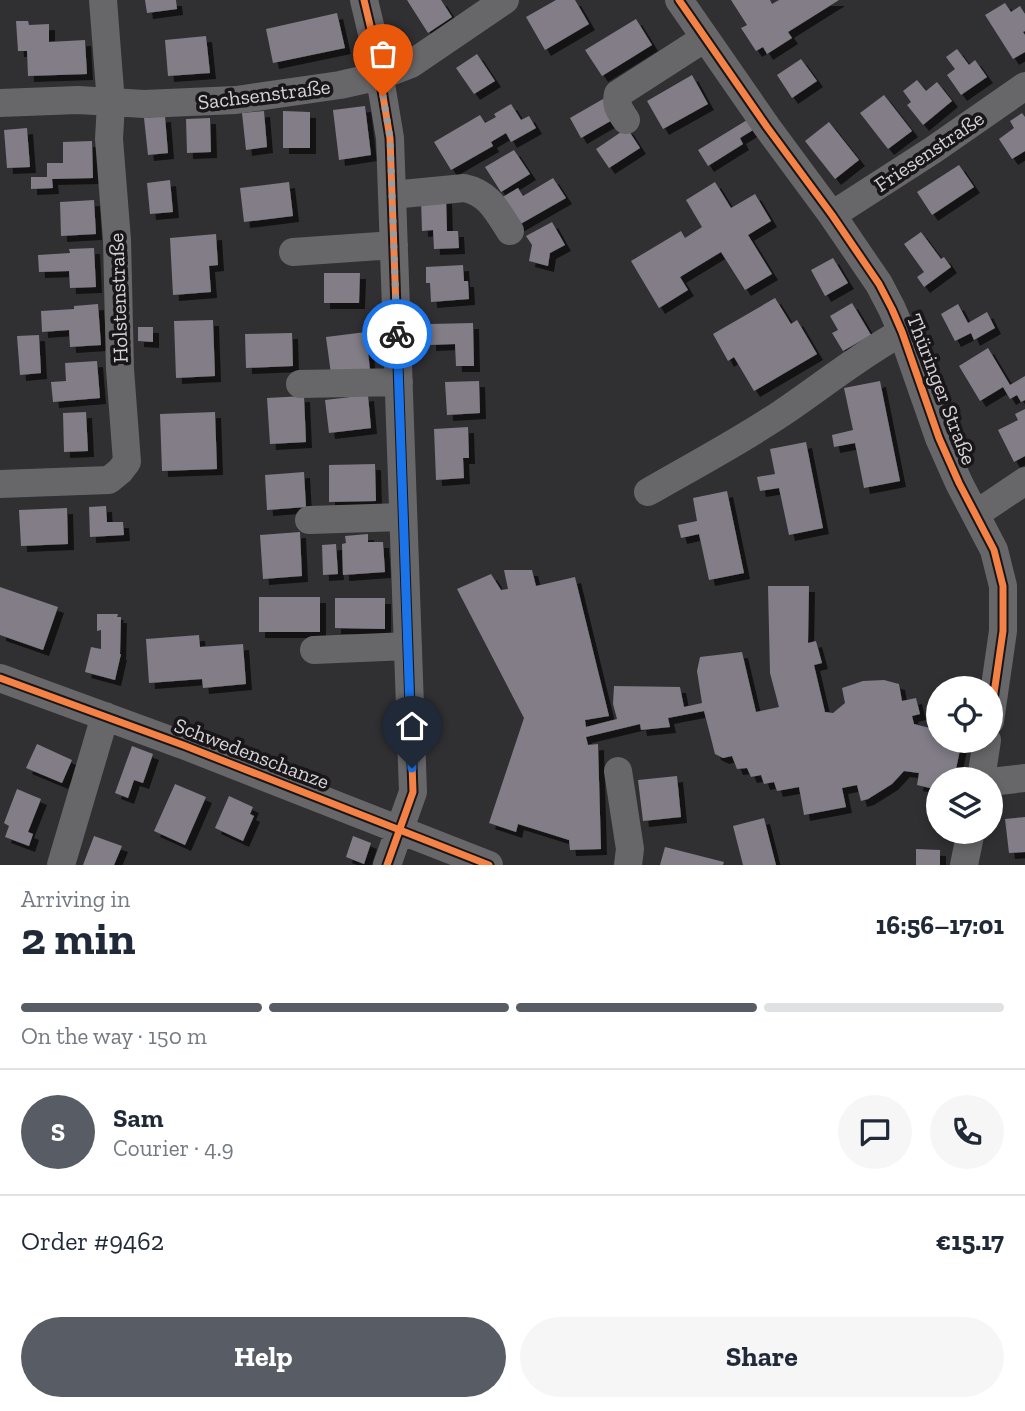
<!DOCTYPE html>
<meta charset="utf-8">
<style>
:root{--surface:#fff;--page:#f6f6f7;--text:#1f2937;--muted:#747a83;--line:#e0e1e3;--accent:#575c65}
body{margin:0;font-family:"Zilla Slab",serif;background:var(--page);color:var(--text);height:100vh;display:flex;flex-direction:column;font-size:26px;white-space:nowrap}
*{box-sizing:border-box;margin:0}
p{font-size:23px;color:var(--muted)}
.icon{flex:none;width:38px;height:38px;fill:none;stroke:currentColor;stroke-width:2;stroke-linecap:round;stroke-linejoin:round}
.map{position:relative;height:865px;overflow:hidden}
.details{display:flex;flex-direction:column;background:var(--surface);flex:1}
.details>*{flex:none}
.controls{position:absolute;left:926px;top:676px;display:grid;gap:14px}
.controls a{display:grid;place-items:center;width:77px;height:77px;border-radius:50%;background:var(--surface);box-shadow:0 4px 10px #0003;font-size:35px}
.pin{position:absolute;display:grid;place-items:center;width:60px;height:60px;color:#fff;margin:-72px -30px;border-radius:50% 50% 50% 0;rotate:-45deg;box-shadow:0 0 7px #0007}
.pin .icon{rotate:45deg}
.courier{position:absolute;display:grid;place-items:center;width:70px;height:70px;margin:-35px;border:5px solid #1a73e8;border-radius:50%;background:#fff;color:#222;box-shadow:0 2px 9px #0007}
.overview em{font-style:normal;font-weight:700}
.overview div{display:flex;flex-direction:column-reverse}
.overview{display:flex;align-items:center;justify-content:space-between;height:119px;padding:0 21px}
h1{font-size:46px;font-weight:700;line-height:52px}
.bar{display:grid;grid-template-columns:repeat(4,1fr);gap:10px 7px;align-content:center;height:84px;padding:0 21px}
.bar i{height:9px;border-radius:5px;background:var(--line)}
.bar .active{background:var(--accent)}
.bar p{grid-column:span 4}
.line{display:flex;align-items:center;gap:18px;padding:0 21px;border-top:2px solid var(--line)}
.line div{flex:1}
.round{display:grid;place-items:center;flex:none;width:74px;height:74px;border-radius:37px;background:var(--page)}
.action{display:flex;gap:14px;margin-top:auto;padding:14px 21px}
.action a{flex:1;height:80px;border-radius:42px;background:var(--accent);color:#fff;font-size:28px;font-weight:700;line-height:80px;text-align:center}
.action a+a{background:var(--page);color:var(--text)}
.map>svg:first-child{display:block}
.building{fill:#827d87;filter:url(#shadow)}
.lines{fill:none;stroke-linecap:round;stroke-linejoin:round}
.minor{stroke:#676668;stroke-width:28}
.cycleway-casing{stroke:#181619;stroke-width:11}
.cycleway{stroke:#f48246;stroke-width:7}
.done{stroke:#9b9a9d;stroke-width:7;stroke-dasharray:0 12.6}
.route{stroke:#1a73e8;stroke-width:9}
.labels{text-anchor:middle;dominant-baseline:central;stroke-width:7;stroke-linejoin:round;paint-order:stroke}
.street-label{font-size:21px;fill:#d5d3d6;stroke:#181619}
</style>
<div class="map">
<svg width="1025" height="865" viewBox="0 0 1025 865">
<defs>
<filter id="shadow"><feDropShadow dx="6" dy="6" stdDeviation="0" flood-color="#0009"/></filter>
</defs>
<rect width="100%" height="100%" fill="#302f32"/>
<!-- building -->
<path class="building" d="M145 0H176L177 9 147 13Z
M407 0H441L452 17 428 33Z
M556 0H575L589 24 545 50 526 17Z
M731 0H770L772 4 779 0H839L788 32 792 38 767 54 763 47 756 51 741 28 747 25Z
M1005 3 1011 12 1020 6 1025 14V31L1023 32 1025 35V52L1013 59 985 15Z
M337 13 345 48 273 63 266 29Z
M636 19 652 45 602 76 585 50Z
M16 21H28L29 25 49 24V42L85 40 87 74 28 76 27 51H18Z
M206 36 210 73 168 76 165 40Z
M957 49 969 65 975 60 987 77 961 95 947 75 955 69 946 57Z
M477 54 495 81 474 94 456 68Z
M801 59 817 81 792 98 777 75Z
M692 75 708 104 663 129 647 101Z
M917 80 926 91 937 82 952 101 923 125 907 105 911 102 903 91Z
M884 95 912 131 888 149 860 113Z
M603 99 614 119 581 138 570 118Z
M511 104 521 120 529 116 536 128 511 142 506 133 491 142 493 146 451 170 434 142 480 115 485 123 496 117 494 114Z
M365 106 371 155 339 160 333 110Z
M264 111 267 147 246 150 242 113Z
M283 111 310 112V148H283Z
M1022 113 1025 117V151L1012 159 999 139 1014 128 1010 121Z
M165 116 168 153 148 155 144 118Z
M210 118 211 152 187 153 186 119Z
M747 120 753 130 740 138 743 144 708 166 698 150Z
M829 122 859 160 835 179 805 141Z
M27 128 30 167 7 168 4 130Z
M627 128 640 148 609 168 596 149Z
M92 141 93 178 52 179 53 188 31 189V177H47V163H63V142Z
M514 150 530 174 501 192 485 167Z
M959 165 974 187 932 215 917 192Z
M553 178 566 198 517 226 501 198 518 188 523 196Z
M170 180 173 212 150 214 147 183Z
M289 182 293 216 244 222 240 188Z
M715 182 731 208 755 194 771 221 748 235 772 274 745 290 721 252 680 277 688 290 659 308 631 261 681 231 685 238 702 227 686 200Z
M446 198 447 231H458L459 248 434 249 433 230 422 231 421 199Z
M94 200 96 234 61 236 60 202Z
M552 222 565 245 550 253 548 266 529 261 532 245 526 236Z
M921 232 941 259 944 257 951 267 924 287 917 277 924 272 904 244Z
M216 234 218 265 209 266 211 292 173 295 170 238Z
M94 248 96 287 70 288 69 271 39 272 38 255 70 253 69 249Z
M833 258 848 283 825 296 811 270Z
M463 265 464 281H468L469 299 431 302 430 283H426V267Z
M324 273H360L359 303H324Z
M775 298 791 324 797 320 817 354 754 391 734 357 728 361 713 334Z
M852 303 871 335 843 351 832 333 838 330 830 316Z
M98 304 101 345 70 347 69 330 42 332 41 311 74 309V306Z
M958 304 968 323 987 312 995 328 974 340 971 333 955 341 941 314Z
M213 320 215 376 176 378 174 321Z
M473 323 474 366H456L455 344 430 345V324Z
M138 327H153V342L138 341Z
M366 332 370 370 331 374 326 337Z
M292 333 293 366 246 368 245 334Z
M39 335 41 373 20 375 17 336Z
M988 348 1010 385 1025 376V400L1021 402 1017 395 1010 399 1003 387 980 401 959 366Z
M97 361 100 398 53 402 51 382 66 381 65 363Z
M479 381 480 413 447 415 445 382Z
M880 381 900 481 864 488 855 443 834 447 832 435 853 430 844 388Z
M368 395 371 428 329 433 325 400Z
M304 396 306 442 270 444 267 398Z
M1025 409V456L1014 462 998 430 1018 420 1015 414Z
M86 412 88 451 64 452 63 413Z
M215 412 217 469 162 471 160 414Z
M468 427 469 458H463L464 478 436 480 434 429Z
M806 442 823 528 789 535 779 488 760 491 757 477 775 474 770 449Z
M375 464 376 501 329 502V465Z
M304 472 306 507 267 510 265 475Z
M727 491 744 573 709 580 699 534 681 538 678 525 697 521 693 498Z
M106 506 107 522H123L124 535 90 537 89 507Z
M67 508 68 544 21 546 19 510Z
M300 532 302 576 263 579 260 535Z
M368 534V542H383L385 572 343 575 342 544 346 543 345 536Z
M336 544 338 574 323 575 322 545Z
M504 570H532L536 586 575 577 609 716 585 720 586 727 617 719 613 704 614 686 680 687 684 707 702 703 697 671 700 657 742 652 756 712 779 707 770 673 768 586H809L808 643 816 641 822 663 814 665 825 712 833 713 845 703 842 688 863 681 884 680 899 684 902 701 916 698 920 714 912 716 914 724 938 730V740H962L954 779H938V790L917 785 919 773 904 771 892 784 868 799 861 801 857 785 842 788 846 807 804 815 799 787 777 791 774 782 764 784 761 775 751 777 747 768 737 769 732 756 723 758 715 754 704 711 668 718 670 727 641 730 640 724 586 737 588 745 598 744 601 849 570 850 569 840 518 824 516 832 489 823 524 718 457 589 491 574 501 590 508 589Z
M0 587 58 607 43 650 0 635Z
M259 597H320V632H259Z
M335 598H385V629L335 628Z
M97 614H118L117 617H121L120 654H121L115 680 85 672 91 647 101 649V630L97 631Z
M199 635 200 647 243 644 246 684 203 688 202 679 149 683 146 639Z
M37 744 72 760 62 783 26 768Z
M132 746 153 754 143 783 134 780 128 798 115 793Z
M677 776 681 817 643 821 638 780Z
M175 784 206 797 185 845 154 831Z
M17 789 41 799 28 832 33 834 29 846 5 837 9 826 4 823Z
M229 796 253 807 250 814 254 816 243 841 215 828Z
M1025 817V852L1009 853 1005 819Z
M764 818 776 865H743L733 826Z
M94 836 122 846 114 865H83Z
M353 836 371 843 364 864 346 857Z
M665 847 724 862 723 865H660Z
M916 849 940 850V865H916Z"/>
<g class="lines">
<!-- minor -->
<path class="minor" d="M364 0 374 42 390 138 413 792 387 865
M679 0 767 127 832 215 879 284 892 309 902 332 939 438 959 483 994 550 1003 586V631L990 721
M0 103 78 100 144 104 236 100 340 85 380 76 411 64 505 0
M626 120C620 111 615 105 618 94L705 38
M392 195 464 188C489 193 497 211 510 231
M832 215 933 150 1025 86
M293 252 394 245
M300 384 399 382
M0 484 109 480 120 471 127 462 120 369 117 240 109 139 111 103 103 0
M648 492C693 466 739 442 782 413 822 386 860 355 902 332
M976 514 1025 481
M309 520 403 517
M314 650 408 646
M0 678 183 745 489 865
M618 771 630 849 628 865
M981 779 987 740
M990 782 1025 778
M61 865 105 716
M964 865 971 831"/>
<!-- cycleway casing -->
<g class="cycleway-casing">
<path id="cycleway" d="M364 0 374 42 390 138 413 792 387 865
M679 0 767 127 832 215 879 284 892 309 902 332 939 438 959 483 994 550 1003 586V631L990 721
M0 678 183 745 489 865"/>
</g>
<!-- cycleway -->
<use href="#cycleway" class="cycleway"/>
</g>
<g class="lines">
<!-- done -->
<path class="done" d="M383 96 390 138 397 334"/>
<!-- route -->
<path class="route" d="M397 334 412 768"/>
</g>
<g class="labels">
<!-- street labels -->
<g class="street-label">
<text transform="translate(264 94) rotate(-7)">Sachsenstraße</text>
<text transform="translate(929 151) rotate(-34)">Friesenstraße</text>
<text transform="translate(118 298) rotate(-92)">Holstenstraße</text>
<text transform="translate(942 389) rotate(69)">Thüringer Straße</text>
<text transform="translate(252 753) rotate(21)">Schwedenschanze</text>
</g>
</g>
</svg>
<div class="controls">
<a><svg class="icon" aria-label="locate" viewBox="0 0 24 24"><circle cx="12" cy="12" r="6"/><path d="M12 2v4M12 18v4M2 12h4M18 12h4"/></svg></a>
<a><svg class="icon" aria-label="layers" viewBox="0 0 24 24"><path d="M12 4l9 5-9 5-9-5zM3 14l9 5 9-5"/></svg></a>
</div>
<div class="pin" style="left:383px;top:96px;background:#ea580c"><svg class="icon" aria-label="bag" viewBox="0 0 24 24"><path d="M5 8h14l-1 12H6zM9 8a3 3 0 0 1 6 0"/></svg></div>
<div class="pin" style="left:412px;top:768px;background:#1f2937"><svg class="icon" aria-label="home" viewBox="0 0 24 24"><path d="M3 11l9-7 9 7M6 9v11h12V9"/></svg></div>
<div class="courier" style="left:397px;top:334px"><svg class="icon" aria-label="bike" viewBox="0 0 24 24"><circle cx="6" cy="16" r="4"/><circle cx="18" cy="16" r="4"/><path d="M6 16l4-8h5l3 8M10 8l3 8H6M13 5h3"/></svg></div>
</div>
<section class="details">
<div class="overview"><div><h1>2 min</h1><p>Arriving in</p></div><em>16:56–17:01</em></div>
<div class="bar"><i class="active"></i><i class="active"></i><i class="active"></i><i></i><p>On the way · 150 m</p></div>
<div class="line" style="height:126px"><b class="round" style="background:var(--accent);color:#fff">S</b><div><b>Sam</b><p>Courier · 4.9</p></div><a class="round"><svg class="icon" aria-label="chat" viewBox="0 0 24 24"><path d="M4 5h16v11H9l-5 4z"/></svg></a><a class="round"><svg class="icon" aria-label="phone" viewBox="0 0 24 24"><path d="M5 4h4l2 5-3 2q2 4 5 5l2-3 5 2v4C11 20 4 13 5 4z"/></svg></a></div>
<div class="line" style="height:91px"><div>Order #9462</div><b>€15.17</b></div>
<div class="action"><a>Help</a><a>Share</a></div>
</section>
